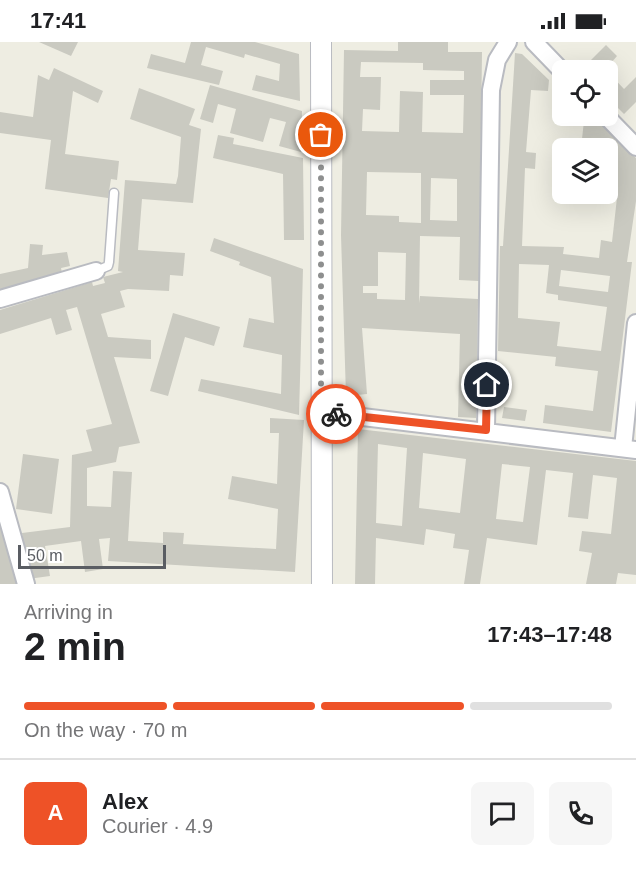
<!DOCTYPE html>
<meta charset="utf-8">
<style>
:root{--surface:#fff;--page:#f6f6f6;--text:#202124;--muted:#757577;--line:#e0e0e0;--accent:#ee5227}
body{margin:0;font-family:Helvetica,sans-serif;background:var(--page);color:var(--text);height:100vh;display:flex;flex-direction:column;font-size:22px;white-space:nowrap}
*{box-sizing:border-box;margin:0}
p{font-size:20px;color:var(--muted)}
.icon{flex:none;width:33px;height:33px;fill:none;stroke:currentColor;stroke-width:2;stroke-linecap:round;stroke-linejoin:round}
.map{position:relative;height:542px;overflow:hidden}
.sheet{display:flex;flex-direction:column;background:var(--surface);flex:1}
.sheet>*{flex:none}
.controls{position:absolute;left:552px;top:18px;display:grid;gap:12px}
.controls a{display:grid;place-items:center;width:66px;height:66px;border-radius:9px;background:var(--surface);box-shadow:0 6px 24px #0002;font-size:30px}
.scale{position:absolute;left:18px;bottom:15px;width:148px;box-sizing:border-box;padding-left:6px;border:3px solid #5a5d63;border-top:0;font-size:16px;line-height:21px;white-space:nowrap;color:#5a5d63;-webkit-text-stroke:4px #fff;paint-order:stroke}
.pin{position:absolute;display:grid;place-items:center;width:51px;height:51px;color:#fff;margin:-26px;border:3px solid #fff;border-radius:50%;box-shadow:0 2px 6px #0007}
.courier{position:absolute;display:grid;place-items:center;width:60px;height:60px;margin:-30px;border:4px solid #ee5227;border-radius:50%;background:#fff;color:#222;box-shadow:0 2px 8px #0007}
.head em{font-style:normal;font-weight:600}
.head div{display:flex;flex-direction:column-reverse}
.head{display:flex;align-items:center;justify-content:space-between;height:102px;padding:0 24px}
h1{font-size:39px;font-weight:600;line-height:45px}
.bar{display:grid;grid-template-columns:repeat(4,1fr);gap:9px 6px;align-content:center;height:72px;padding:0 24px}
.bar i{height:8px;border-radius:4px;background:var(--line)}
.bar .on{background:var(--accent)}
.bar p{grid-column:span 4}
.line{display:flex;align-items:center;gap:15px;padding:0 24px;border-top:2px solid var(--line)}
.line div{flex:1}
.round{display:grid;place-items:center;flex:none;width:63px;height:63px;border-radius:9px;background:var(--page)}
.status{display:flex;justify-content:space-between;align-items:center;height:42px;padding:0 30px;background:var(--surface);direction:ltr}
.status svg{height:16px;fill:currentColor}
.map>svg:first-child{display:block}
.building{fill:#cacac1;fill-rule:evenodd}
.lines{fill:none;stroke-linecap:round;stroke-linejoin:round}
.service-casing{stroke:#b9bbc1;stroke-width:11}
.minor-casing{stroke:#b9bbc1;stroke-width:20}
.tertiary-casing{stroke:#b9bbc1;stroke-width:22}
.service{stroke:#fff;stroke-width:8}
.minor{stroke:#fff;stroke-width:16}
.tertiary{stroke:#fff;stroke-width:20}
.done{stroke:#8e8f8f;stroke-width:6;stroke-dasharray:0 10.8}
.route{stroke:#ee5227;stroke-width:8}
</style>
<div class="status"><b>17:41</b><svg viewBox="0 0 49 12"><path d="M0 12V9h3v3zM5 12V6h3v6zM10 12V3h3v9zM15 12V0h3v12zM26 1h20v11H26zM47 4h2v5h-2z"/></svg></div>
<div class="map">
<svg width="636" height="542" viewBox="0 0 636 542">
<rect width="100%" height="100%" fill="#eeede2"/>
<!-- building -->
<path class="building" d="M39 0H78L71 14Z
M191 0H255L299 12 300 59 252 48 256 33 279 39 280 22 245 12 244 16 206 5 201 23 223 29 219 43 147 26 151 12 185 21Z
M398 0H448V10H482L479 239 459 238 460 195 420 194 419 261 420 254 478 257 476 376 458 375 460 292 362 286 367 352 346 354 341 193 344 8 398 9ZM361 20 423 21V28L464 29V38H430V53H464L463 91 422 90 423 50 400 49 399 90 362 89 363 67 380 68 381 35H360ZM367 130 421 131V181L399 180V174L366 173ZM431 136 457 137V179L430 178ZM378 210 406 211 405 258 377 257V251H363V244H378Z
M606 3 617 14 605 28H581Z
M515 11 522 12 549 38 548 49 531 48 526 110 536 111 535 127 525 126 522 204 564 205 563 212 599 216 601 198 612 200 618 147 608 145V128L610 129 612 113 608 112V106H581L584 79 600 81 636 116V159L627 220H632L611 390 543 381 545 363 593 369 598 329 555 324 556 315 498 309 500 204H503ZM519 222 549 223 546 251 558 253V258L607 265 601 309 557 304 560 280 518 276ZM561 228 610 234 608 250 559 244Z
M54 26 103 49 98 61 73 49 65 112 119 119 117 138 111 137 108 156 45 147 51 98 0 91V70L33 75 38 33 49 38Z
M608 30 624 47 636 35V60L624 72 608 56Z
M210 43 302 69 301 110 279 104 286 80 270 76 263 100 230 91 236 67 218 62 213 81 200 77Z
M139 46 195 67 189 83 201 87 193 161 142 157 138 208 185 211 183 234 170 233 169 249 128 247 120 249 125 265 101 272 108 295 151 298V317L114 315 140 401 119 405 116 420 87 426V464L111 465 113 429 132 430 128 499 163 501V490L184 491 183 502 276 507 278 467 228 457 232 434 277 442 279 391H270V376L304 378 295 530 108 519 110 496 99 497 103 527 85 530 81 499 45 504 50 534 28 537 22 491 70 485 72 413 92 409 86 388 112 382 77 265 66 268 72 288 56 293 51 276 0 292V268L92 240 93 244 105 241 103 235 123 230 118 229 125 138 176 142 178 134 181 95 130 77Z
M218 93 234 96 233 102 303 116 304 198H284L283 132 213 116Z
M214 196 303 227 299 373 198 349 201 337 281 352 282 313 243 305 249 276 274 281 271 235 239 223 240 220 210 209Z
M30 202 43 203 42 213 67 210 70 224 61 226 62 231 0 247V232L28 226Z
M173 271 220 285 214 304 185 295 168 354 150 349Z
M504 365 527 368 525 379 502 376Z
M358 387 636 419V533L618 531 616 542H586L592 511 579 509 582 489 611 492 617 436 593 433 588 477 568 475 573 431 546 428 537 503 487 496 480 542H464L469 508 453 506 455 492 426 487 424 503 376 496 375 542H355ZM378 402 407 406 402 484 376 481ZM423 411 466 417 460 471 419 466ZM502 422 530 425 523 480 496 477Z
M23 412 59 417 52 472 16 467Z
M0 471 22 542H0Z"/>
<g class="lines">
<!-- service casing -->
<g class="service-casing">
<path id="service" d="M96 229 108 224 109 220 114 151"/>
</g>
<!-- minor casing -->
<g class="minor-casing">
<path id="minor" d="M534 0 562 29
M606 74 636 105
M0 257 96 229
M321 370 636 408
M486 388 491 48 497 18 508 0
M623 406 636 281
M0 450 26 542"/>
</g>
<!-- tertiary casing -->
<g class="tertiary-casing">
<path id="tertiary" d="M321 0 322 542"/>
</g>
<!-- service -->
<use href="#service" class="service"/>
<!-- minor -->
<use href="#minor" class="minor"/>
<!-- tertiary -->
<use href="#tertiary" class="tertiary"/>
</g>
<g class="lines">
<!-- done -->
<path class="done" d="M321 93V370L336 372"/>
<!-- route -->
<path class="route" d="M336 372 486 388 487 343"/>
</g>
</svg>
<div class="controls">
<a><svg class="icon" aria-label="locate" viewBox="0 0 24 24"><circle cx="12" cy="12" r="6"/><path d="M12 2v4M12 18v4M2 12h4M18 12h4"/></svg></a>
<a><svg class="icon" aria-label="layers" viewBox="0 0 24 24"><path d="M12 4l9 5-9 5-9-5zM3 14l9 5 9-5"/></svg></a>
</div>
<div class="scale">50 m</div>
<div class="pin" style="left:321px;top:93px;background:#ea580c"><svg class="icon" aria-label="bag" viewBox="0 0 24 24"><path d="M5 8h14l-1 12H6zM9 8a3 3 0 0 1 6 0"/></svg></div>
<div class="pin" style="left:487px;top:343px;background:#1f2937"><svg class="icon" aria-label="home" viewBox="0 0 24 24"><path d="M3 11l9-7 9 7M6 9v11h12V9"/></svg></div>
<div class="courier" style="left:336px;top:372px"><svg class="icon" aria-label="bike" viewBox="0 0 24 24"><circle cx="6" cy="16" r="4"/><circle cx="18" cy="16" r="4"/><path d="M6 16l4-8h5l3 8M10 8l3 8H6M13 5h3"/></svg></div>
</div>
<section class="sheet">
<div class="head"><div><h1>2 min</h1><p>Arriving in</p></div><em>17:43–17:48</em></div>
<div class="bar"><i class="on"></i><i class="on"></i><i class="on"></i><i></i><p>On the way · 70 m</p></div>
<div class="line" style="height:108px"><b class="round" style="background:var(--accent);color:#fff">A</b><div><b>Alex</b><p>Courier · 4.9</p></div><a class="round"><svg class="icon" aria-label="chat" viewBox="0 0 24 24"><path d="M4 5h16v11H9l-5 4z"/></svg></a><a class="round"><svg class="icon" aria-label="phone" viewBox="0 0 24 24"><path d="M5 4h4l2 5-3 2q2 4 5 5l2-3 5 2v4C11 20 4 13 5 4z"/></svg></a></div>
</section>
